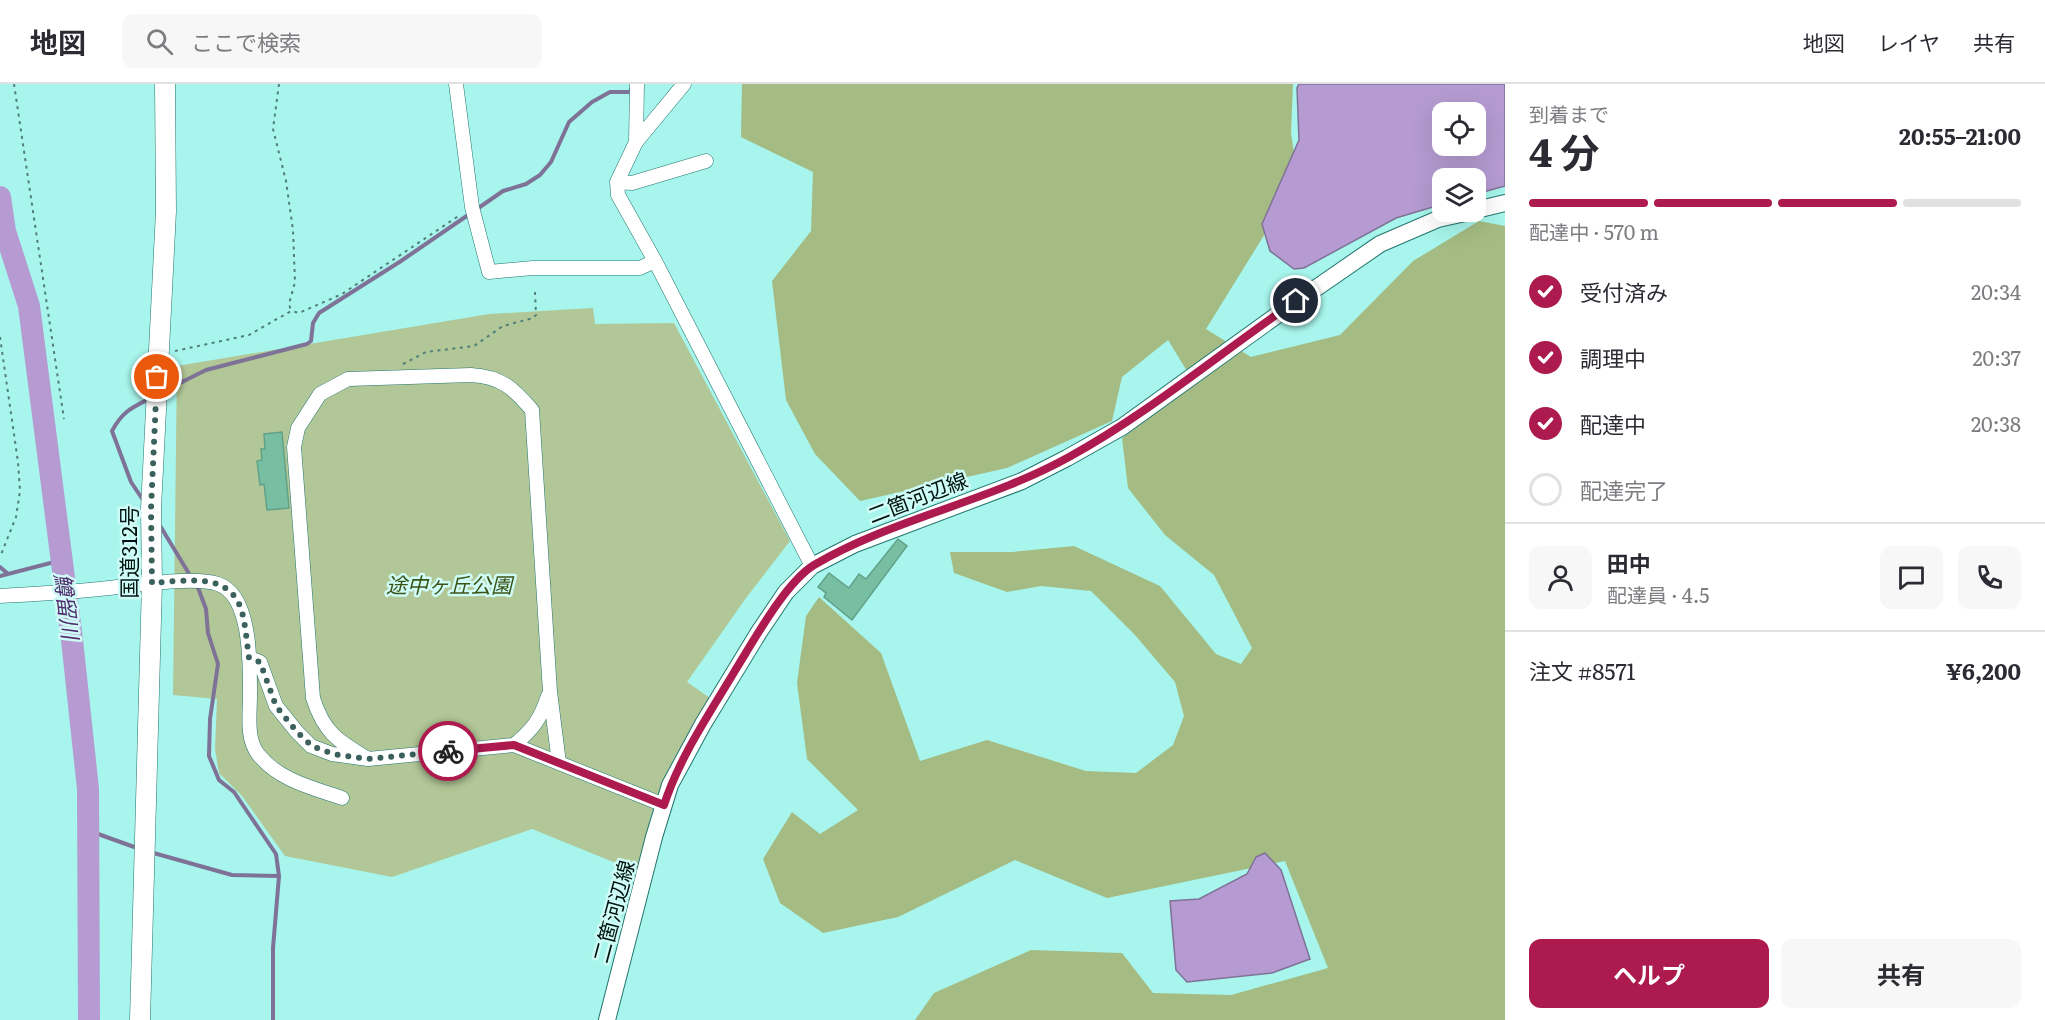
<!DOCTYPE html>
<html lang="ja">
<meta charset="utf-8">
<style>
:root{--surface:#fff;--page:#f7f7f7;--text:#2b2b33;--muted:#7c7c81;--line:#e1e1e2;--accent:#ac1a4e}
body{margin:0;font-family:Literata,"Noto Sans JP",serif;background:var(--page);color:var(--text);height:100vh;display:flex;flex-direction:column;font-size:22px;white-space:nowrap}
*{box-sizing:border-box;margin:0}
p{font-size:20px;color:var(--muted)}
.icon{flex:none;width:33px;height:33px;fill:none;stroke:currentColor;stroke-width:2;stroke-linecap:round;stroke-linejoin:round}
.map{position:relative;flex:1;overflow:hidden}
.sheet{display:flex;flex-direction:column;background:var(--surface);width:540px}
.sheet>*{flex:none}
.controls{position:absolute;left:1432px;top:18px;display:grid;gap:12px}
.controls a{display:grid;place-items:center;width:54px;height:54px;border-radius:12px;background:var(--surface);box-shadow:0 6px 24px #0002;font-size:30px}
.pin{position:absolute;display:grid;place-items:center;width:51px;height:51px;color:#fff;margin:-26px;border:3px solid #fff;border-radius:50%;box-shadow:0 2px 6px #0007}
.courier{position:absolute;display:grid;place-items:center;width:60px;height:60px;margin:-30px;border:4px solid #ac1a4e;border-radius:50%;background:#fff;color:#222;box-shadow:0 2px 8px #0007}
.summary em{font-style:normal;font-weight:700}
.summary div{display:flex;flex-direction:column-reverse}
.summary{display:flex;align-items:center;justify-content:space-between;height:102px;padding:0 24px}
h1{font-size:39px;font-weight:700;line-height:45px}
.bar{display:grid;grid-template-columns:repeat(4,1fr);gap:9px 6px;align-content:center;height:72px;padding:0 24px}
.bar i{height:8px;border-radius:4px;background:var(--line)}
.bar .active{background:var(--accent)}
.bar p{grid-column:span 4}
.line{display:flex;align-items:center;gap:15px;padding:0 24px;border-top:2px solid var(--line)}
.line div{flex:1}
.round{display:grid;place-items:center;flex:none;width:63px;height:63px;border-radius:12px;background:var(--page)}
ol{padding:0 24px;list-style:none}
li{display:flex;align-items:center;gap:18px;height:66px}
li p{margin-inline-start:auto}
li .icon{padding:6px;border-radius:50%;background:var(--accent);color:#fff;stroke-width:4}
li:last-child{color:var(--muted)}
li i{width:33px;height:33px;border:3px solid var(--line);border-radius:50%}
.primary-button{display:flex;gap:12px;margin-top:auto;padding:12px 24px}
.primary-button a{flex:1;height:69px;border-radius:12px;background:var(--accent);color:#fff;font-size:24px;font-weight:700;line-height:69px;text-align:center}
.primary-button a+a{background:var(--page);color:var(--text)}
header{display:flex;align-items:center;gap:36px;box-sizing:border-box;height:84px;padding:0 30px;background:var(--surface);border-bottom:2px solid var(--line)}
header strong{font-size:28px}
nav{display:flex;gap:33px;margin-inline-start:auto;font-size:21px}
.search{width:420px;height:54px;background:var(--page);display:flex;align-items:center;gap:15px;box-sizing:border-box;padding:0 21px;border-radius:12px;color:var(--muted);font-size:22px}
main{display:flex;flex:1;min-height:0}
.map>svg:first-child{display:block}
.green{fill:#b2c797}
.forest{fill:#a4bc83}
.water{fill:#b59bd1;stroke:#7f7297;stroke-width:1.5;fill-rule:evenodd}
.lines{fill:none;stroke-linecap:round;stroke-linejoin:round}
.stream{stroke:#7f7297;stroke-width:4}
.river{stroke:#b59bd1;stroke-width:22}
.building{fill:#78bea2;stroke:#60a188;stroke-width:1.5}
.minor-casing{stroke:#23756e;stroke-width:15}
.major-casing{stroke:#23756e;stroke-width:18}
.highway-casing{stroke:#23756e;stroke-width:21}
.path{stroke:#507f79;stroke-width:2;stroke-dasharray:3 4.5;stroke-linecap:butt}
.minor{stroke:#fff;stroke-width:14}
.major{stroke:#fff;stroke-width:16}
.highway{stroke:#fff;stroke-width:20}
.done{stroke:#3a615d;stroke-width:6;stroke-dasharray:0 10.8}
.route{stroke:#ac1a4e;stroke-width:8}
.labels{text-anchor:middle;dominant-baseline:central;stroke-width:5;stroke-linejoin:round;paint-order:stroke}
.street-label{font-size:21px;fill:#001210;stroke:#cffcf6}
.park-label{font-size:21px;font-style:italic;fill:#3c5215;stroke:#cffcf6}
.water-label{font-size:22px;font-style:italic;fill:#522e70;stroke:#cffcf6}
</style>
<header>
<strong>地図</strong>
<div class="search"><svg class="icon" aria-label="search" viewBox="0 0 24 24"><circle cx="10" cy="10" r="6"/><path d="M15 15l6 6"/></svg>ここで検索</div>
<nav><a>地図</a><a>レイヤ</a><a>共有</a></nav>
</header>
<main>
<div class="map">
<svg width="1505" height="936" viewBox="0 0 1505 936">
<rect width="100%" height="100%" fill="#a7f5ec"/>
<!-- green -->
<path class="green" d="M593 224 595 240 674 239 790 457 746 514 687 598 710 614 673 677 651 731 638 788 532 745 392 793 285 772 242 712 219 689 215 665 217 615 173 611 177 282 489 230Z"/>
<!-- forest -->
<path class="forest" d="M742 0H1293L1291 49 1295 75 1271 140 1206 245 1251 273 1340 251 1413 177 1479 137 1505 142V936H915L934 909 1031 866 1122 869 1153 909 1231 911 1328 884 1285 777 1107 814 1015 776 898 833 823 849 780 819 763 775 792 728 820 750 858 726 807 675 797 599 806 532 819 513 881 569 920 677 987 656 1086 687 1136 689 1173 661 1184 632 1175 598 1135 551 1091 507 1041 502 1007 508 954 489 950 468H1012L1074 462 1160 502 1216 570 1241 580 1252 564 1214 491 1165 451 1128 404 1122 354 1195 300 1168 256 1122 293 1112 337 1007 384 860 417 815 370 786 316 772 197 811 147 813 88 741 53Z"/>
<!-- water -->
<path class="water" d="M1299 0H1505V102L1476 110V94H1443V120L1396 134 1304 184 1294 185 1270 167 1262 140 1299 56 1297 4ZM1443 28H1476V62H1443Z
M1265 769 1281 786 1310 875 1272 889 1187 898 1176 886 1170 817 1199 815 1247 790 1256 773Z"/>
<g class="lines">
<!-- stream -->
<path class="stream" d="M477 125 503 107 526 100 540 91 551 78 569 38 592 18 610 8H631V5
M164 307 206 286 307 260 311 257 313 239 319 229 401 177 471 129
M143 416 131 398 112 347C122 328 131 324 149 315
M159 440 191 493
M0 483 7 489
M0 492 62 476
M197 501 206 525 208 549 218 580 210 635 209 672 219 696 234 708 276 770 279 792 273 864V936
M87 746 137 764
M150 768 232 791 279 792"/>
<!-- river -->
<path class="river" d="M0 113 5 147 29 222 72 556 88 705 89 936"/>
</g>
<!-- building -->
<path class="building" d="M282 348 289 424 267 426 264 400 260 401 257 377 262 376 261 365H265L264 350Z
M898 455 907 462 852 536 824 513 826 509 818 503 829 489 849 504 859 490 866 495Z"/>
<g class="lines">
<!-- minor casing -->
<g class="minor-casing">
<path id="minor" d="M456 0 472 123 489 188 533 184H640L655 177
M684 0 636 58 617 98 618 111 655 177 812 482
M636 58 637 0
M617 98 632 99 706 77
M0 512C36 510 73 508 109 504 137 501 194 492 218 500 252 511 250 583 250 612 250 631 246 654 258 670 278 696 313 704 342 714
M249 574 260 578 276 622 297 648 311 662 332 670 368 675 514 661 664 721
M514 661C533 645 540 636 548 612
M368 675C338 657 324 649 313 614L294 363 298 344 320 310 348 295 471 291C502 293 513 304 532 326L550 608 559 679"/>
</g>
<!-- major casing -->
<g class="major-casing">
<path id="major" d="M1476 126 1505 119
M607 936 654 753 670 701 703 640 759 548 786 508 812 482 855 460 1022 397 1067 374 1122 343 1280 229 1380 160 1438 135 1470 128"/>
</g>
<!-- highway casing -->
<g class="highway-casing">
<path id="highway" d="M140 936 152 499 151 425 166 127 165 0"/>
</g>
<!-- path -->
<path class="path" d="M14 0 64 335
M279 0 273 45 286 97 293 146 295 198 289 220 291 227
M0 253 18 378 20 407 16 433 0 473
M175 267 249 251 291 227 299 229 342 210 460 131
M403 280 426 268 474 262 503 242 533 234 536 231 535 208"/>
<!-- minor -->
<use href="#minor" class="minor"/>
<!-- major -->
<use href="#major" class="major"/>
<!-- highway -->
<use href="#highway" class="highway"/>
</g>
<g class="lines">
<!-- done -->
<path class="done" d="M157 293 151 425 152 499C187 497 233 486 243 532 246 546 247 560 249 574L260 578 276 622 297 648 312 662 333 670 368 675 448 667"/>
<!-- route -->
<path class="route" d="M448 667 514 661 664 721C680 672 710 629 736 585 754 556 786 498 814 481 894 434 988 418 1069 373 1149 329 1220 269 1296 217"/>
</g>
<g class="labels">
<!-- street labels -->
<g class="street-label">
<text transform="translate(917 412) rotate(-21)">二箇河辺線</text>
<text transform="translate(127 468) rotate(-90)">国道312号</text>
<text transform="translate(612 827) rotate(-75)">二箇河辺線</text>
</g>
<!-- park labels -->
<g class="park-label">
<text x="449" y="499">途中ヶ丘公園</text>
</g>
<!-- water labels -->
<g class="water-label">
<text transform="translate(68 522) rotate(83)">鱒留川</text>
</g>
</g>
</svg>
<div class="controls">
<a><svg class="icon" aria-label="locate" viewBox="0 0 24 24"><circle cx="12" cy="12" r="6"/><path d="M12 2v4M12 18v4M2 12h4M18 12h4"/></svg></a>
<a><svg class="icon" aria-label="layers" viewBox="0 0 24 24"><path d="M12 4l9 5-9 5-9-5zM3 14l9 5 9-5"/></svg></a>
</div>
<div class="pin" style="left:157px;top:293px;background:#ea580c"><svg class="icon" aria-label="bag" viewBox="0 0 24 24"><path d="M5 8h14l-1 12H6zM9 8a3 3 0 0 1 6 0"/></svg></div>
<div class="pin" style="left:1296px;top:217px;background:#1f2937"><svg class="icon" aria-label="home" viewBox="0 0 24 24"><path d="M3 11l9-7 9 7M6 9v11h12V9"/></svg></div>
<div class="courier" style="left:448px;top:667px"><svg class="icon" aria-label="bike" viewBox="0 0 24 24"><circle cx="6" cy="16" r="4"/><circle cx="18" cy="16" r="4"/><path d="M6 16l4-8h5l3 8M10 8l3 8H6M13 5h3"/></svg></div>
</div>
<section class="sheet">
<div class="summary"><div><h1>4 分</h1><p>到着まで</p></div><em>20:55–21:00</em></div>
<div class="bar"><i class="active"></i><i class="active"></i><i class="active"></i><i></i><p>配達中 · 570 m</p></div>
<ol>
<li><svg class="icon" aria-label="check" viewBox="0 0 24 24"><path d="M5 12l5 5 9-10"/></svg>受付済み<p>20:34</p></li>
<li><svg class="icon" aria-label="check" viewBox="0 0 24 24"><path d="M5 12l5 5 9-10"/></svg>調理中<p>20:37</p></li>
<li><svg class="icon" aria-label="check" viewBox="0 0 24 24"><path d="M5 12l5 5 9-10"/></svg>配達中<p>20:38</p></li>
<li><i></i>配達完了</li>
</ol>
<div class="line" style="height:108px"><a class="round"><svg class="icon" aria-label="person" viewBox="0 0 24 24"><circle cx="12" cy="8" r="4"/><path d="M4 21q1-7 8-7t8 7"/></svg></a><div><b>田中</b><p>配達員 · 4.5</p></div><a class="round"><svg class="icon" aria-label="chat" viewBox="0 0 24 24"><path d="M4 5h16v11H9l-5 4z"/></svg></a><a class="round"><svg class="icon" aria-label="phone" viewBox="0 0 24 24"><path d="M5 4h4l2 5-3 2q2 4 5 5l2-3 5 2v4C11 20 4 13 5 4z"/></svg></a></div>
<div class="line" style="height:78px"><div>注文 #8571</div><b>¥6,200</b></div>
<div class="primary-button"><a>ヘルプ</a><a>共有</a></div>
</section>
</main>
